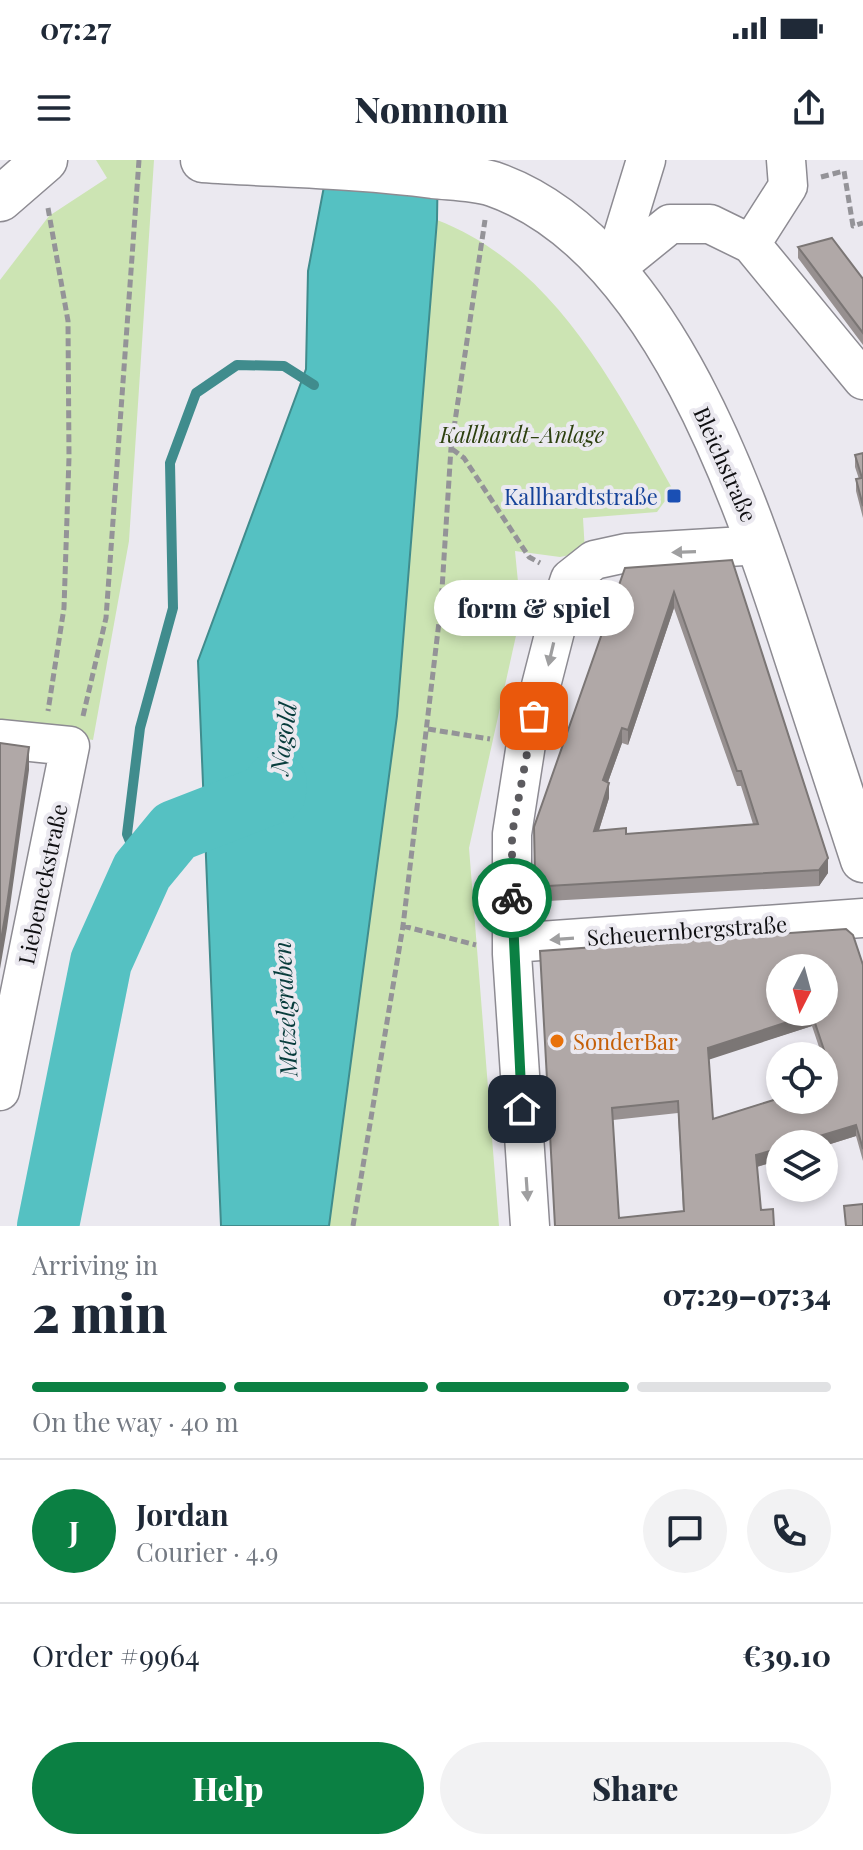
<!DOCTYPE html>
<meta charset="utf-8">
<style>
:root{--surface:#fff;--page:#f2f2f3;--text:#1f2937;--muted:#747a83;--line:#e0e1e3;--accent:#0b8043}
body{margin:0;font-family:"Playfair Display",serif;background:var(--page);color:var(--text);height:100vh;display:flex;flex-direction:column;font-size:30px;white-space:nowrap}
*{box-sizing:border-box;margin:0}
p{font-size:26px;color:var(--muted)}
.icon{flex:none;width:44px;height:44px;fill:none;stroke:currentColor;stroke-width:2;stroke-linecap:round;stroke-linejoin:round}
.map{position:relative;height:1066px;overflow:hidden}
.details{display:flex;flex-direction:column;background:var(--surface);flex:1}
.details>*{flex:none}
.needle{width:52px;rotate:186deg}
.buttons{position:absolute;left:766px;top:794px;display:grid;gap:16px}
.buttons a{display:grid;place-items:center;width:72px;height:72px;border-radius:50%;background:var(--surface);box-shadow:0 4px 12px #0003;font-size:40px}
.pin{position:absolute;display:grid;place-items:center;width:68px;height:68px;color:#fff;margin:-34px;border-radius:16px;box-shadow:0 4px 12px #0006}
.courier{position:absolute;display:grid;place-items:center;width:80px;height:80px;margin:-40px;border:6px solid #0b8043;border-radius:50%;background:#fff;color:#222;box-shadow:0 2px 10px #0007}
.bubble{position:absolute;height:56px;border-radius:28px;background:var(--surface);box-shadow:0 4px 12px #0003;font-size:26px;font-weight:800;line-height:56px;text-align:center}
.headline em{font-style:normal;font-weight:800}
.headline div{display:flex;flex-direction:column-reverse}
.headline{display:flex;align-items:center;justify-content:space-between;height:136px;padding:0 32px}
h1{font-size:52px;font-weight:800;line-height:60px}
.bar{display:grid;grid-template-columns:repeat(4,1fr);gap:12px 8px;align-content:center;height:96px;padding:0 32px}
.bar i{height:10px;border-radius:6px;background:var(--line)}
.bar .selected{background:var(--accent)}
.bar p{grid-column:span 4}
.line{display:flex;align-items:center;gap:20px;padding:0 32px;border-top:2px solid var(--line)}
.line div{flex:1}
.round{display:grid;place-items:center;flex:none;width:84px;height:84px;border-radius:42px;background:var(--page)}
.cta{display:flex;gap:16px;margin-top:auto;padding:16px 32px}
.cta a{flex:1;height:92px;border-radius:48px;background:var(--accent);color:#fff;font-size:32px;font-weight:800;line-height:92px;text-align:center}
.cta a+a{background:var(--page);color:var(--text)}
.status{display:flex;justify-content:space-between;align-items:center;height:56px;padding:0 40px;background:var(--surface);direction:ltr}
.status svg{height:22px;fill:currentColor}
header{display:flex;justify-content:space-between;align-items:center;height:104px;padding:0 32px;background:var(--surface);font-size:36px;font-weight:800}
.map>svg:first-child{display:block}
.green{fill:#cce4b3}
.water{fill:#55c1c2;stroke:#408c8d;stroke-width:2}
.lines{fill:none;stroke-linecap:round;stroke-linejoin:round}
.stream{stroke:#408c8d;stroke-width:10}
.river{stroke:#55c1c2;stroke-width:62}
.street-casing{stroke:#8d8b92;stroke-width:41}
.secondary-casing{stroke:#8d8b92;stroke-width:47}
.path{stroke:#949398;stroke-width:5;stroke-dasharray:8 4;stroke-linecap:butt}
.street{stroke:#fff;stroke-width:38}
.secondary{stroke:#fff;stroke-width:44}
.wall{fill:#979090;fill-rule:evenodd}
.shaded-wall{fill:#7b7675}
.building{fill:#b0a8a7;stroke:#7b7675;stroke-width:2;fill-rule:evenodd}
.oneway{fill:#9f9fa0}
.done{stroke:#5c5b5f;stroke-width:8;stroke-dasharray:0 14.4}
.route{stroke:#0b8043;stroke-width:10}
.transit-dot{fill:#1a4fb4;stroke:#ebe9f0;stroke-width:3}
.food-dot{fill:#e8710a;stroke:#ebe9f0;stroke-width:3}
.labels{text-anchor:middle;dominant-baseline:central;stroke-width:8;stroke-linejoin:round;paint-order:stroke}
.park-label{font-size:22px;font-style:italic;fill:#2d400f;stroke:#ebe9f0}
.street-label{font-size:22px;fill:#0f0f11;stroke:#ebe9f0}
.transit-label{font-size:22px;fill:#164399;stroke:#ebe9f0;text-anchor:end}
.food-label{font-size:22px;fill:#c56008;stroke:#ebe9f0;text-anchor:start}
.water-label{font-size:24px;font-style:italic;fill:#073c3c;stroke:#ebe9f0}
</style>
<div class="status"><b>07:27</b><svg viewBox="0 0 49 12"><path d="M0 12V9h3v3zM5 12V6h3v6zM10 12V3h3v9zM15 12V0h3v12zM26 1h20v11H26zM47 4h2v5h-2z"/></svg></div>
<header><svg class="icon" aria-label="menu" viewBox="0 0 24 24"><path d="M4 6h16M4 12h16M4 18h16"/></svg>Nomnom<svg class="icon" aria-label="share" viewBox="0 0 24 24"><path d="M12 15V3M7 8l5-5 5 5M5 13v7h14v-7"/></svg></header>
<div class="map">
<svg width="863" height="1066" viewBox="0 0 863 1066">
<rect width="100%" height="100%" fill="#ebe9f0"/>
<!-- green -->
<path class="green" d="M96 0H154L129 381 93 580 0 562V120L49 56 107 18Z
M437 60C554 105 615 226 673 330L657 352 583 358 585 392 560 397 515 391 521 453 469 688 499 1066H329L397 556Z"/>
<!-- water -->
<path class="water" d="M329 0H438L437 60 397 556 329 1066H221L198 501 306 209 308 111Z"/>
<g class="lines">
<!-- stream -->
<path class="stream" d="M142 711 127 674 140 568 173 448 170 303 196 233 237 205 284 206 314 225"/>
<!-- river -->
<path class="river" d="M48 1066 101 802 142 711 175 671 275 632 276 623"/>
<!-- street casing -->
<g class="street-casing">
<path id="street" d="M751 84 788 26 786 0
M612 111 670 64H710L751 84 863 220
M612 111 646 0
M0 579 70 586 0 931
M512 783 863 758
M530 1066 512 794V674L526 584 563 440 570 419 594 400 626 393 761 385"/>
</g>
<!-- secondary casing -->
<g class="secondary-casing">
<path id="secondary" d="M203 0C279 5 357 6 433 16 452 18 474 18 493 24 663 83 747 343 797 498 819 565 841 633 863 700
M0 39 45 0"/>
</g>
<!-- path -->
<path class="path" d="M821 17 844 11 853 66 863 63
M48 48 68 161 69 297 64 448 48 551
M452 289 464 298 529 397 540 403
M83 556 106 458 139 0
M428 569 490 579
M403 766 476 785
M353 1066 403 766 441 445 451 288 485 60"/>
<!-- street -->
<use href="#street" class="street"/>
<!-- secondary -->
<use href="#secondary" class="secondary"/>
</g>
<!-- wall -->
<path class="wall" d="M798 87 863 119V185L798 98Z
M863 293V358L856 331V319H859L855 307V295Z
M732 400 828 713 819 726 548 741 535 731 534 667 625 408ZM674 448 737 626H741L753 664 626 674 599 670 609 638 608 622 622 583 628 585Z
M540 791 863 805V1001L856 976 757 1007 761 1050 774 1066H555ZM812 866 822 896H824V902L831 921 713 959 708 899ZM678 953 683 1051 619 1058 613 960Z"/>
<!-- shaded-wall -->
<path class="shaded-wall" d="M674 432V448L628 585V570Z
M622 568V583L603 636V620Z
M29 587V610L7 768 0 809V786Z
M609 623V638L594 686V671Z
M828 698V713L819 726V710Z
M812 854V866L708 900V888Z
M856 965V976L824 986V984H793Z
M780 988V1000L756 1007V995Z"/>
<!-- building -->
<path class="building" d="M832 78 863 119V173L798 87Z
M863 293V346L856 319 862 318 855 295Z
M732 400 828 698 819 710 548 726 535 715 534 667 625 408ZM674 432 737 611H741L758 664 626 674V668L594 671 609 623 603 620 622 568 628 570Z
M0 583 29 587 7 745 0 786Z
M846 769 853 775 863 805V989L856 965 793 984H780V988L756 995 761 1050 773 1049 774 1066H555L540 791ZM780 808H824V852H780ZM812 854 834 920 824 924V940H780V938L713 959 708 888ZM678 941 684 1051 619 1058 612 948Z
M863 1044V1066H846L844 1046Z"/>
<!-- one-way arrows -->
<defs><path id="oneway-solid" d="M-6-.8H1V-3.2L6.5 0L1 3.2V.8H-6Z" transform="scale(2)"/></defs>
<g class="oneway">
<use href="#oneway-solid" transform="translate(684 392) rotate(178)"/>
<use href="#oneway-solid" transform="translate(551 494) rotate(103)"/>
<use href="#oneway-solid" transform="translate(562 779) rotate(176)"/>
<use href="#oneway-solid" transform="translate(527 1029) rotate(86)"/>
</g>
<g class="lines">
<!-- done -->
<path class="done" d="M512 738V674L534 556"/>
<!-- route -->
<path class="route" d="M512 738 522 949"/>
</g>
<!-- markers -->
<rect class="transit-dot" x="666" y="328" width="16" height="16" rx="4"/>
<circle class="food-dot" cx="557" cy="881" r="8"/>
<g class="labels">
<!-- park labels -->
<g class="park-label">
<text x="522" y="274">Kallhardt-Anlage</text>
</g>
<!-- street labels -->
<g class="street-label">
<text transform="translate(726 304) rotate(66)">Bleichstraße</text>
<text transform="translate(42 724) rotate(-78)">Liebeneckstraße</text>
<text transform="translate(687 770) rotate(-4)">Scheuernbergstraße</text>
</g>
<!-- transit labels -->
<g class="transit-label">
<text x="658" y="336">Kallhardtstraße</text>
</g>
<!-- food labels -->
<g class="food-label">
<text x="573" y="881">SonderBar</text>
</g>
<!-- water labels -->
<g class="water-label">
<text transform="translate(282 578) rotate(-82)">Nagold</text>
<text transform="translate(284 849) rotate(-93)">Metzelgraben</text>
</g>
</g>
</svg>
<div class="buttons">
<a><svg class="needle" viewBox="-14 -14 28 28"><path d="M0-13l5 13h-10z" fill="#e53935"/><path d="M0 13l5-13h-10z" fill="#747a83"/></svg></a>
<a><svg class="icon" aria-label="locate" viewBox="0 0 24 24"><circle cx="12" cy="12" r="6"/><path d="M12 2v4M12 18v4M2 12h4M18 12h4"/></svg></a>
<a><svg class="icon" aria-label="layers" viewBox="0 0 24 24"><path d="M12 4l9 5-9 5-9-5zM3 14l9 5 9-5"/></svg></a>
</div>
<div class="pin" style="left:534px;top:556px;background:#ea580c"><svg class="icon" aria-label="bag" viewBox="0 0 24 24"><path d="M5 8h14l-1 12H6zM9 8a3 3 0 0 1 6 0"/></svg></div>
<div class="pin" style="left:522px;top:949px;background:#1f2937"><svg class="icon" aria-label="home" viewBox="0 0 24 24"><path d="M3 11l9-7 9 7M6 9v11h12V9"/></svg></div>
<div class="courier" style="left:512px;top:738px"><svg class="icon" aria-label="bike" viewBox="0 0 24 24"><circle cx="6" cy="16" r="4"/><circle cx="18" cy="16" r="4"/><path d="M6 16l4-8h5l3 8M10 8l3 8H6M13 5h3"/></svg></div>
<div class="bubble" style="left:434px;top:420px;width:200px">form &amp; spiel</div>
</div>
<section class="details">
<div class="headline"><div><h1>2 min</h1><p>Arriving in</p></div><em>07:29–07:34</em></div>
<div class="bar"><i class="selected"></i><i class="selected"></i><i class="selected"></i><i></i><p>On the way · 40 m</p></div>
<div class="line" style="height:144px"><b class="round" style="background:var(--accent);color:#fff">J</b><div><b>Jordan</b><p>Courier · 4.9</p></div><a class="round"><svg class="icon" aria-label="chat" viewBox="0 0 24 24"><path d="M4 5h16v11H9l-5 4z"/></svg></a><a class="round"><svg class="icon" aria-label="phone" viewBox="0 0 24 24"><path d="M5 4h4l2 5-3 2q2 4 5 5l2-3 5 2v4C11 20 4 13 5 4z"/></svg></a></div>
<div class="line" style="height:104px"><div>Order #9964</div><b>€39.10</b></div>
<div class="cta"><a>Help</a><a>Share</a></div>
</section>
